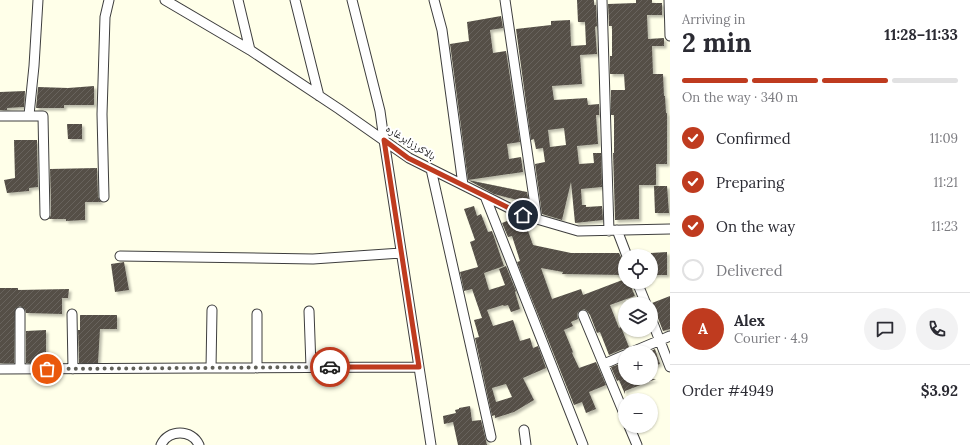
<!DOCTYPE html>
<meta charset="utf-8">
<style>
:root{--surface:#fff;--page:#f2f2f3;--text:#2b2b33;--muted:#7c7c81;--line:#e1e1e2;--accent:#bf3b1f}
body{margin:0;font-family:Lora,"Noto Naskh Arabic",serif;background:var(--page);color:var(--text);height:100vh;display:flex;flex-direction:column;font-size:15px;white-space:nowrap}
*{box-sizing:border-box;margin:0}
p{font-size:13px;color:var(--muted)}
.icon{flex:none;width:22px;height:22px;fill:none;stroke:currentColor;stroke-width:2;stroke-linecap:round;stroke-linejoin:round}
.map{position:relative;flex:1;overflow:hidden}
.panel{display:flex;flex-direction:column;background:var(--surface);width:300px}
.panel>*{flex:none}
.fabs{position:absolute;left:618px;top:249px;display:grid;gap:8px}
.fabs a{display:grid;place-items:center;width:40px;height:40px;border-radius:50%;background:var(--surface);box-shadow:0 1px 3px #0004;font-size:20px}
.pin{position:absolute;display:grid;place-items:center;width:34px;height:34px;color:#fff;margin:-17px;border:2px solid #fff;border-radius:50%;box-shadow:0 1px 4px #0007}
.courier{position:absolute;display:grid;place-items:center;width:40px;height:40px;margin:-20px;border:3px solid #bf3b1f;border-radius:50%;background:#fff;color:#222;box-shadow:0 1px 5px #0007}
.headline em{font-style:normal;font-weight:700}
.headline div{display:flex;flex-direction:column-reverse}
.headline{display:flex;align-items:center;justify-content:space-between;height:68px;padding:0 12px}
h1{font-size:26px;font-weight:700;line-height:30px}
.bar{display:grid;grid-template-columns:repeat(4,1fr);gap:6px 4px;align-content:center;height:48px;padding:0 12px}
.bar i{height:5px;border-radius:3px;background:var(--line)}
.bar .current{background:var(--accent)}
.bar p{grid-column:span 4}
.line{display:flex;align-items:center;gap:10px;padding:0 12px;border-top:1px solid var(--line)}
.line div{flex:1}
.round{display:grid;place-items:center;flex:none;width:42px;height:42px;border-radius:21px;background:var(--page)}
ol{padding:0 12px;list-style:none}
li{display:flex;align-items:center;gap:12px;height:44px}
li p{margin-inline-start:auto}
li .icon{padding:4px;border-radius:50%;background:var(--accent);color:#fff;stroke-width:4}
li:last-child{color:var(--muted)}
li i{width:22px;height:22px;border:2px solid var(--line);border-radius:50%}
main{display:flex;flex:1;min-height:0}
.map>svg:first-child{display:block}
.building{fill:url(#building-hatch);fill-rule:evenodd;filter:url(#shadow)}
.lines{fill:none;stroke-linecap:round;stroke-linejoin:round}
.minor-casing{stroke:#3e3e3e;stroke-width:11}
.minor{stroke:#fff;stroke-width:9}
.done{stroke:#606059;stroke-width:4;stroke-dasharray:0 7.2}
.route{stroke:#bf3b1f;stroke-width:5}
.labels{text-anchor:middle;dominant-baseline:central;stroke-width:4;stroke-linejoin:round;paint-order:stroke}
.street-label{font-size:11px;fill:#0b0b0b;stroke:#fff}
</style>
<main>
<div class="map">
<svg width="670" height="445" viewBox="0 0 670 445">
<defs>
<pattern id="building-hatch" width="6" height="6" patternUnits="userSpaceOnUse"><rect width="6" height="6" fill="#544f47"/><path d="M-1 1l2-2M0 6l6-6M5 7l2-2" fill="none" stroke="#68645d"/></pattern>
<filter id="shadow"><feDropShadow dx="2.5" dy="2.5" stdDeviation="1" flood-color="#0004"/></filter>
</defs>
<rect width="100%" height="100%" fill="#ffffe9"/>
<!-- building -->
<path class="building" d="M577 0H594V5H596L597 26 595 27 597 54 580 55 582 84 552 86 554 100 587 98 588 105 599 104V115H596L598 144 577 146 579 164 594 163 593 153H601L602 187 581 189 582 205H586V207L602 206 603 220 575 223 571 182 562 220 542 214 535 164 545 162 543 148 536 149 534 139 531 140 516 29 551 25V21L570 20 571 46 586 45 585 22H578ZM564 128 566 145 550 147 548 130Z
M636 0H652V3H662V15H647L648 39 664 38V46H652L653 74H663L664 96H665L666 113H667V164H656V185H639V219L615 220 613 153H614V115H611V90H625L624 74H610V56H612V26H609L608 4 636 3Z
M501 16 503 28 490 30 493 53 506 51 520 142 507 144 509 159 521 157 523 172 468 180 450 44 469 41 467 22Z
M94 86V105H64V108H36L38 87 68 88Z
M25 91 24 107 7 108V110H0V92Z
M67 124H82V139H68Z
M14 140H37L38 187 29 188V191L7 193 4 180 15 178Z
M97 168 98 197 101 202H85V220L66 221V219H49L51 215 50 169Z
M468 180 527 192 529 203 494 194Z
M654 186H667L669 213H655Z
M474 206 477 216 481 214 488 232 492 231 504 266 484 273 489 290 505 285 499 269 506 266 516 291 515 292 520 309 511 312 508 305 504 306 503 305 487 310 493 326 513 320 520 341 530 338 533 348 538 346 546 368 523 378 534 400 514 412 495 418V415L492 416 475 338 479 337 474 320 482 318 472 289 464 291 460 272 478 267 470 242 475 240 464 209ZM506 384 512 397 496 402 492 388Z
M512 219 516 231 527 228 533 245 571 253H619L622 259 623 275 562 274 563 272 541 268 552 299 581 289 583 295 625 279V282H629L635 296 610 305 619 328 621 327 629 347 627 349H623L609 355 600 332 597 333 590 315 587 311 584 309 578 312 577 315 578 319 571 322 573 326 564 330 573 352 572 353 579 368 596 362 606 385 589 392 596 409 586 413 582 402 574 405 517 262 520 261 512 236 508 237 502 223Z
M667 252V275H651V253Z
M124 262 129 290 115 292 111 264Z
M0 288H18V290L69 289 68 298H62V314L26 313 25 309 20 306 15 309 14 363H0Z
M670 296V329L663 331 652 303Z
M80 315H117V329H100L98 363H79L78 330H80Z
M46 330V363H26V331Z
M655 349 660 364 651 367V351Z
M625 362V378L656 379 625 391V394L619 380 617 381 611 367Z
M470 406 472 421 481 420 487 445H458L453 422 444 424 443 416 456 413 455 410 459 409V408Z"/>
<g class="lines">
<!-- minor casing -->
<g class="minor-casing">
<path id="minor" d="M165 0 250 50 339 109 409 158 523 215 578 231 670 229
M238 0 250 50
M295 0 319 96
M352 0 380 111 384 140 431 445
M434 0 442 30 463 185
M505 0 537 219
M602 0 609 231
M669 0 670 36
M29 115 34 66 38 0
M0 116H43L45 215
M431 169 491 437
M485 196 583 445
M104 197 102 114 105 17 109 0
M617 230 627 256
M120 256 313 259 401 253
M637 282 646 304
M309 311 311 367
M72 314 73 369
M257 314V368
M583 315 625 416
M651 318 670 367
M632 352 670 336
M604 364 625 355
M211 368 212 310
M0 369 419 367
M20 369V312
M629 426 637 445
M524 430 526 445
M161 445C168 429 192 429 199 445"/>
</g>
<!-- minor -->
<use href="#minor" class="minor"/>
</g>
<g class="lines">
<!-- done -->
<path class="done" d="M47 369 330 367"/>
<!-- route -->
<path class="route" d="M330 367H419L384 140 408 158 523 215"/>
</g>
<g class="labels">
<!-- street labels -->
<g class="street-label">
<text transform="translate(411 142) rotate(32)">بالاکرززابرغاره</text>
</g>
</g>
</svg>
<div class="fabs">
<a><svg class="icon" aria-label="locate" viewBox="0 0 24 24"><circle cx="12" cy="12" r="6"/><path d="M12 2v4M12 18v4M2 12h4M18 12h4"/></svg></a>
<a><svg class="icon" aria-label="layers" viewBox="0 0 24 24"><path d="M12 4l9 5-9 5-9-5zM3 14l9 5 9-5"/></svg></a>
<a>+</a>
<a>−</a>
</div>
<div class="pin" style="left:47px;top:369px;background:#ea580c"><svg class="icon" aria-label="bag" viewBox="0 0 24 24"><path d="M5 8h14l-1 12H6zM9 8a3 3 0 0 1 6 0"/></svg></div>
<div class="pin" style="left:523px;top:215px;background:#1f2937"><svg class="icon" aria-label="home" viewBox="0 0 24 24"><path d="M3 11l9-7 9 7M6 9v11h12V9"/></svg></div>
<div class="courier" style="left:330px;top:367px"><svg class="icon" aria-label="car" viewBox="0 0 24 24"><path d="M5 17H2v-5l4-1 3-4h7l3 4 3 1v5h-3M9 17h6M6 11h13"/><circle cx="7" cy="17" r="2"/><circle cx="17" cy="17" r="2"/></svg></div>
</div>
<section class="panel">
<div class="headline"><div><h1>2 min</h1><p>Arriving in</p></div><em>11:28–11:33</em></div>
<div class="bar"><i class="current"></i><i class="current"></i><i class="current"></i><i></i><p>On the way · 340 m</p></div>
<ol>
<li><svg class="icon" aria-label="check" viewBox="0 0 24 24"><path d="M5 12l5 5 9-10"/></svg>Confirmed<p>11:09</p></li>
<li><svg class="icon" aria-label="check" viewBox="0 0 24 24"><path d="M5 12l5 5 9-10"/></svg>Preparing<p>11:21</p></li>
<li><svg class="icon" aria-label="check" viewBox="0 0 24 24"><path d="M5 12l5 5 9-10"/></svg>On the way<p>11:23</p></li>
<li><i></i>Delivered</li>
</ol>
<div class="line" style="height:72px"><b class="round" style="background:var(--accent);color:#fff">A</b><div><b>Alex</b><p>Courier · 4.9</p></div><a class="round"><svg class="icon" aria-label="chat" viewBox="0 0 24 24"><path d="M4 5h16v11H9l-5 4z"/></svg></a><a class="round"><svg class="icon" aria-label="phone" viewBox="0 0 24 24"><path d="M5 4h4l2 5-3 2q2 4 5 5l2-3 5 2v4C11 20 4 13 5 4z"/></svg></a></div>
<div class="line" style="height:52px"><div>Order #4949</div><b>$3.92</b></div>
</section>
</main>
